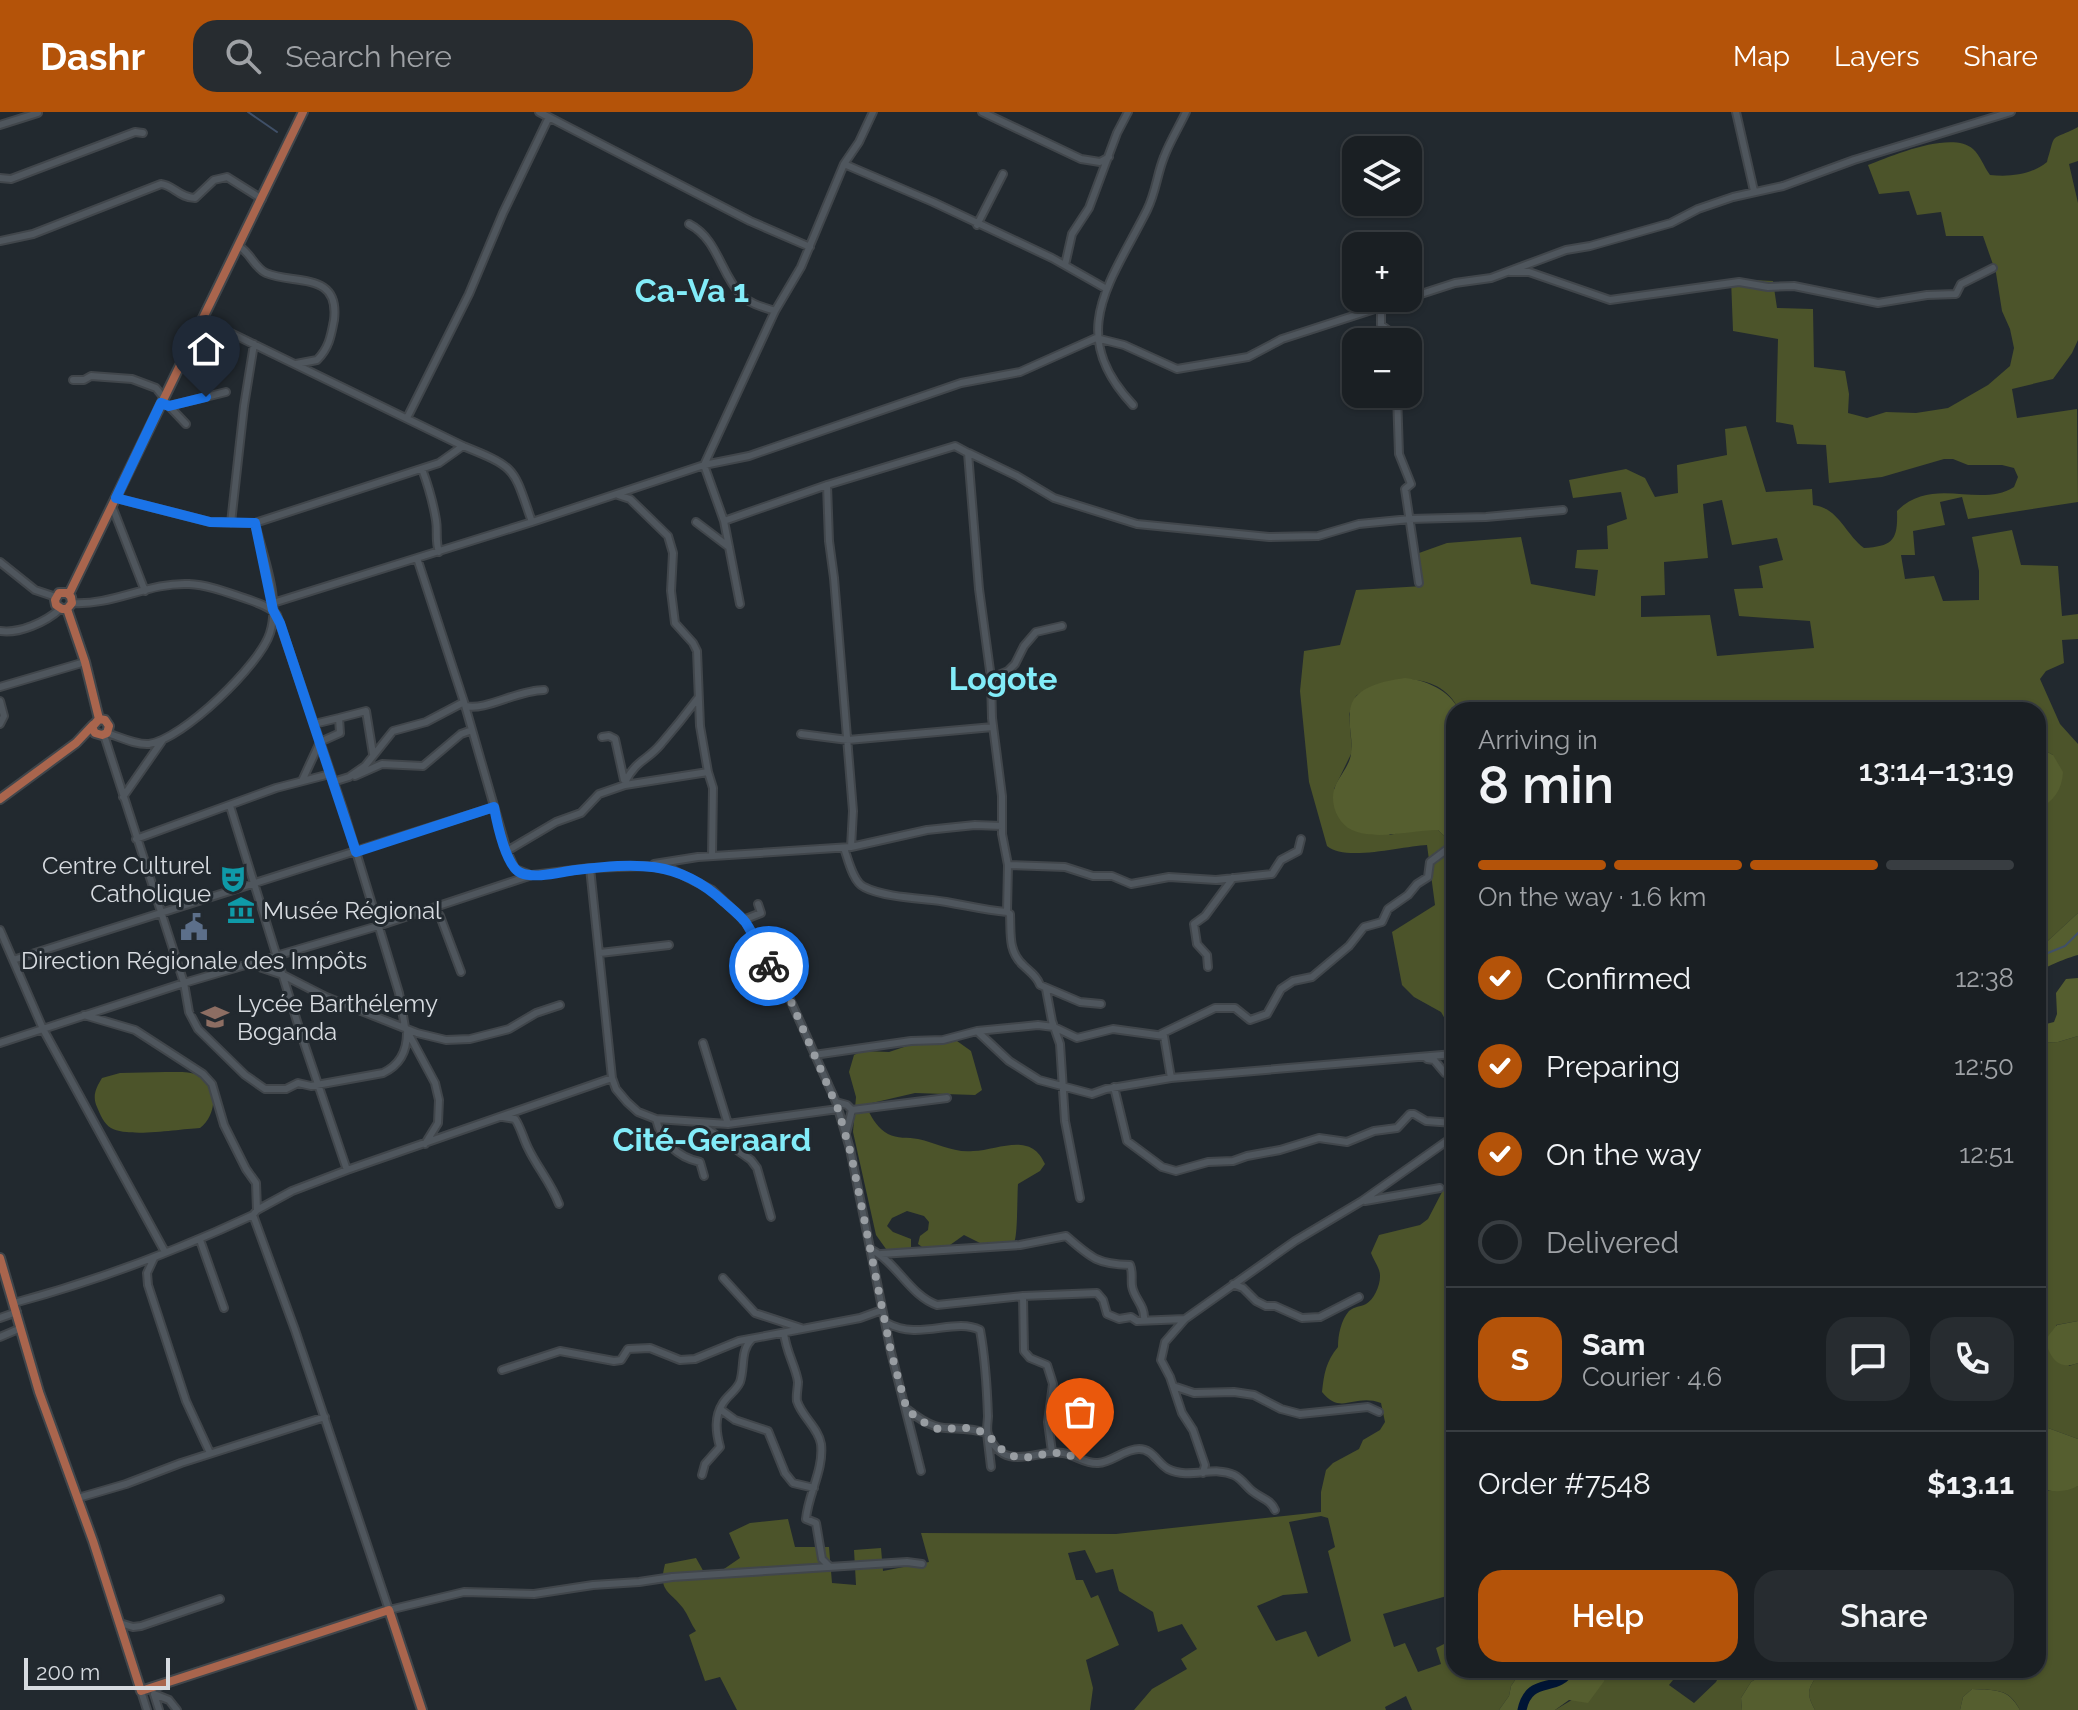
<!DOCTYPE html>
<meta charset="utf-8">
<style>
:root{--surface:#1a1f23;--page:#272c30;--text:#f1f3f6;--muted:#9fa2a6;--line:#383d41;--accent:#b45309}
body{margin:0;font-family:Raleway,sans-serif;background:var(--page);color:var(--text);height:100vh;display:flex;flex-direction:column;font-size:30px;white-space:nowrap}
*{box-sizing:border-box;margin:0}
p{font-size:26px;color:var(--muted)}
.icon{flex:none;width:44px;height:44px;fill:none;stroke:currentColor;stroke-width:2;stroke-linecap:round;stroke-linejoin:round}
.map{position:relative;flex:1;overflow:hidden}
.side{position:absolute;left:1446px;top:590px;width:600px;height:976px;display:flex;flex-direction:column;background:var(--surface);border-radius:24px;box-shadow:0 2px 6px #0004,0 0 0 2px var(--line)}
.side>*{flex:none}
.tools{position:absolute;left:1342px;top:24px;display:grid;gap:16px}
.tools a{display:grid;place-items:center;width:80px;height:80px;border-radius:16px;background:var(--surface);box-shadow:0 2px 6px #0004,0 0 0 2px var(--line);font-size:40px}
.scale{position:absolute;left:24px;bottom:20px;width:146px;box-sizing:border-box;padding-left:8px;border:4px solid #d7dbe0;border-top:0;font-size:22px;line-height:28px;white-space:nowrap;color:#d7dbe0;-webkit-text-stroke:6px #22292f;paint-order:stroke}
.pin{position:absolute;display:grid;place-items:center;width:68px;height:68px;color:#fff;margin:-82px -34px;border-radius:50% 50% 50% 0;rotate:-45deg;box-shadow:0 0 8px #0007}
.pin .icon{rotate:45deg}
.courier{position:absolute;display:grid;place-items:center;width:80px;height:80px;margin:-40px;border:6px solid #1a73e8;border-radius:50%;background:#fff;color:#222;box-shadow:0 2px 10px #0007}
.summary em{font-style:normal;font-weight:600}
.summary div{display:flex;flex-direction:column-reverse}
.summary{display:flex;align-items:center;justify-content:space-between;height:136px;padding:0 32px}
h1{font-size:52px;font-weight:600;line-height:60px}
.bar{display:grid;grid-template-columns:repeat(4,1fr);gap:12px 8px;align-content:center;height:96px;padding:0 32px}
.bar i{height:10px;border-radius:6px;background:var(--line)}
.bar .active{background:var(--accent)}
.bar p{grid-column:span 4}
.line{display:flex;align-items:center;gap:20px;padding:0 32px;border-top:2px solid var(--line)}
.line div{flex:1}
.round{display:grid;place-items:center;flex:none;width:84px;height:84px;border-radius:24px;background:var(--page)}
ol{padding:0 32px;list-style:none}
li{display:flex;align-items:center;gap:24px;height:88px}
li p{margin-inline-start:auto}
li .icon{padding:8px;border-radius:50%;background:var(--accent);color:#fff;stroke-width:4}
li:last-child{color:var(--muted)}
li i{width:44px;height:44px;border:4px solid var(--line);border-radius:50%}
.action{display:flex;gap:16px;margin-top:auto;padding:16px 32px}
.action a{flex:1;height:92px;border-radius:24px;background:var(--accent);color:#fff;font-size:32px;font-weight:600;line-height:92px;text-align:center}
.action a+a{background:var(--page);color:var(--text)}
header{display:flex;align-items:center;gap:48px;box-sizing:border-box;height:112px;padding:0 40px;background:var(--accent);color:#fff}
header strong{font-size:38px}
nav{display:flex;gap:44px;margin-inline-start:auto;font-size:28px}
.search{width:560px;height:72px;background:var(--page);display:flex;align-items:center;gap:20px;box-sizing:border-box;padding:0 28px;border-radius:24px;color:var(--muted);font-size:30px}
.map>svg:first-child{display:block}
.green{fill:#4c542a;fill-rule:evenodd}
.forest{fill:#555e2f}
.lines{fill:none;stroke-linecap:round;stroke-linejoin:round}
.stream{stroke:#405068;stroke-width:2}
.river{stroke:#001535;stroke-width:9}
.minor-casing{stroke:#41464b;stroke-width:10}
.major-casing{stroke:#41464b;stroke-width:12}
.minor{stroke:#4f565d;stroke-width:6}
.major{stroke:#a9654d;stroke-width:8}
.done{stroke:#989da2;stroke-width:8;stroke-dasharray:0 14.4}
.route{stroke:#1a73e8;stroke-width:10}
.labels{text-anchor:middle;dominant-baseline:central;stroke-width:6;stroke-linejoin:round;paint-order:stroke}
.poi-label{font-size:24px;fill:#d7dbe0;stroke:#22292f;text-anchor:start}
.district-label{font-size:32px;font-weight:bold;fill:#82ecf9;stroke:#22292f}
</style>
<header>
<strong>Dashr</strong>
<div class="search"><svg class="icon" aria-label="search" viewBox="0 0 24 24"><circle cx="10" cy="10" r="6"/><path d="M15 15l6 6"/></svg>Search here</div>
<nav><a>Map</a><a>Layers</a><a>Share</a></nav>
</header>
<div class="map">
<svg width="2078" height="1598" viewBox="0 0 2078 1598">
<rect width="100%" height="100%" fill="#22292f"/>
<!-- green -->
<path class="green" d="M2078 15V49L2069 52 2078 91V228L2072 241 2053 267 2012 277 2017 306 2077 297 2078 390 1968 407 1962 385 1940 390 1945 413 1913 419 1915 443H1901L1905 467 1934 464 1943 489 1979 488V459L1972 425 2012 418 2021 453 2058 454 2062 504 2078 502V527L2062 528 2064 551 2046 559 2040 567 2060 612 2078 632V801L2038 838V697L2047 692 2053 643 2038 635V598H1459C1440 558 1388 562 1356 584L1349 602 1352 640 1334 677 1390 723 1409 718H1438L1454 733 1453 921 1441 900 1414 885 1402 873 1392 820 1435 793 1427 733C1403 734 1345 750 1327 734L1309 670 1300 579 1304 539 1340 533 1356 478 1423 474 1419 441 1447 431 1521 425 1531 472 1595 484 1598 458 1575 456 1577 438 1608 437 1607 414 1627 407 1621 380 1573 386 1569 368 1626 357 1645 366 1655 385 1678 381 1677 353 1727 343 1725 317 1746 314 1766 380 1812 377 1813 393C1839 396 1845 422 1864 436 1893 434 1898 428 1897 399 1933 363 1979 397 2014 375L2018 365 2014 356 2002 353H1968L1953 347H1944L1882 365 1829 371 1826 333 1797 332 1793 313 1776 310 1778 227 1733 219 1731 167 1773 169 1777 196 1813 197 1814 255 1845 259 1849 282 1848 301 1867 306 1886 300 1916 301 1948 296 1988 273 2010 254 2014 236 2010 217 2002 199 1996 161 1983 124H1946L1941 100 1917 103 1909 79 1879 82 1868 53C1891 44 1952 18 1973 37 1980 43 1984 55 1990 63 2010 65 2031 63 2047 50 2057 17 2048 31 2078 15ZM1722 388 1732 433 1777 426 1783 448 1759 454 1763 476 1734 477 1739 504 1810 509 1814 536 1717 544 1710 503 1641 505V484L1665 483 1664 450 1708 446 1703 392Z
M2078 924V1209L2056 1213 2069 1254 2078 1251V1327L2048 1316 2038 1308V931L2058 930Z
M931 926 957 929 971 939 982 978 975 983 915 981 872 991 868 998C873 1008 878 1016 888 1022 897 1027 908 1025 918 1027 937 1031 953 1041 973 1039 999 1038 1031 1019 1045 1052L1040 1059 1018 1072C1017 1085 1018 1123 1014 1131H980L964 1123 950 1133 925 1137 918 1132 920 1124 928 1118 929 1110 924 1104 907 1099 892 1106 887 1114 893 1120 911 1127V1136L903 1139 886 1137 876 1123 853 1020 856 985 849 960 854 943 862 939 889 940Z
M166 960C176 960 189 959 198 963 219 973 217 1003 200 1016 179 1017 129 1026 111 1016 104 1012 100 1002 97 995 92 984 96 976 102 966L120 961Z
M1454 1057V1482L1383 1502 1394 1535 1405 1531 1418 1560 1441 1552 1436 1536 1454 1527V1558H1522L1511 1574 1509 1584 1499 1598H1412L1406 1584 1385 1595 1386 1598H1134L1152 1577 1187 1557 1181 1547 1197 1537 1182 1512 1158 1520 1153 1500 1119 1479 1113 1457 1096 1461 1085 1438 1068 1441 1076 1468H1083L1091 1486 1098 1483 1119 1533 1086 1548 1093 1576 1090 1598H737L720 1565 705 1569 689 1523 696 1519C691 1512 688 1503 683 1496 669 1478 658 1480 665 1452L696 1446 705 1462 721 1459 740 1446 729 1421 750 1411 788 1407 795 1435H829L832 1471 856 1473 854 1438 881 1436 883 1459 929 1450 921 1421 1116 1422 1321 1400V1380L1326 1358 1333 1351 1359 1337 1363 1328 1380 1318 1385 1310 1381 1291C1354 1281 1341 1304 1322 1280 1324 1262 1326 1249 1338 1235 1338 1223 1341 1208 1349 1199 1355 1194 1360 1195 1366 1192 1375 1187 1383 1168 1379 1158 1377 1152 1373 1147 1371 1141L1379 1123 1420 1113 1428 1107ZM1321 1404 1328 1406 1335 1435 1328 1439 1351 1529 1318 1545 1306 1519 1276 1529 1257 1494 1283 1483 1308 1481 1289 1410Z
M2078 1374V1598H2020C2008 1575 1996 1579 1972 1577L1963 1585 1960 1598H1815C1804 1578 1810 1576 1820 1558H2038V1376L2047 1379Z
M1606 1558H1681L1669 1573 1694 1591 1716 1570 1722 1558H1771L1751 1570 1741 1586 1742 1598H1555L1605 1568Z"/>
<!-- forest -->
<path class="forest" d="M1405 566C1426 568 1449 578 1459 598H1454V733L1438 718C1412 718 1376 729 1352 718 1337 711 1329 690 1335 675 1339 664 1349 655 1351 642 1354 624 1344 603 1354 587 1364 573 1389 568 1405 566Z
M2038 635 2053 643 2063 660C2062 678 2054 689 2038 697Z
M2078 801V843C2067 846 2046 854 2038 861V838Z
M2078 866V924L2058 930 2038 931V908L2046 912 2054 910 2057 902 2056 881 2066 867Z
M2078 1209V1251C2058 1259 2050 1245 2045 1228L2057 1213Z
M2038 1308 2048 1316 2078 1327V1374C2065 1381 2051 1380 2038 1376Z
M1522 1558H1606L1605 1568 1588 1591 1569 1588 1555 1598H1499L1509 1584 1511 1574Z
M1771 1558H1820C1810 1576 1804 1578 1815 1598H1742L1741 1586 1751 1570Z
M1972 1577C1996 1579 2007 1575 2020 1598H1960L1963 1585Z"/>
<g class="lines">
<!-- stream -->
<path class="stream" d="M248 0 277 20
M2038 845 2065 834 2078 821"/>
<!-- river -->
<path class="river" d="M1522 1598C1529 1563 1557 1582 1571 1558"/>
<!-- minor casing -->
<g class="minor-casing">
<path id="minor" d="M539 0 750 109 810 135
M982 0 1081 47 1100 50 1109 45
M1736 0 1754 79
M0 13 38 1
M844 52 933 90 1052 146 1105 176
M0 66 11 67 135 20 143 21
M689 112C718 127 720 161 741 183 750 192 763 195 775 199
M977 113 1003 62
M0 129 33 122 161 72C173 73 180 86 195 86L214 68 227 65 262 87
M240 135C251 142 255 156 266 161 294 173 340 159 334 208 331 224 329 236 317 248L296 252
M1065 153 1072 122 1089 96 1117 21 1128 0
M1510 160H1529L1610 188 1739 170 1768 175 1794 174 1878 191 1927 183 1956 182 1961 172 1993 156
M1381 195V213L1389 219 1393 230
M204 208 463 334C518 356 513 356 532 410
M73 268H84L91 264 132 267 156 276 164 286
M1397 282 1399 342 1411 372 1405 377 1419 471
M1133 293C1065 221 1111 170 1147 98 1156 80 1157 62 1164 45 1170 29 1179 15 1186 0
M169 294 226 280
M169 294 186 312
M407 306 469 182 503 101 549 5
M969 341 1017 364 1054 386 1137 412 1269 425 1318 424 1359 412 1410 407 1486 405 1563 398
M422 357C428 373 433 390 436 408 438 420 435 428 439 440
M827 373 829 429 834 466 853 699 851 735
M618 383 630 387 668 424 673 441 671 479 675 511 693 531 697 539 700 614 708 660
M116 386 210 410 255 411 439 351 463 334
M112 394 145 479
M724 409 827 373 955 334 968 341 979 477 991 566 992 606 1002 684V722L1008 753 1007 800 1010 802C1011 822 1008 839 1023 853 1030 860 1037 864 1040 873L1080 890 1101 892
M696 410 729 435
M231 411 244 294 254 232
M417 446 464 590 507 739 515 757 528 762
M0 450 35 478 56 485
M72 491C112 494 149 470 189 472 208 473 226 480 244 486 255 490 270 494 277 503L343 697 399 881 405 915 435 971 439 988 438 1011 425 1032
M273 491 532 410 704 353 749 344 961 271 1020 260 1096 226 1124 233 1177 257 1248 245 1282 227 1455 171 1491 166 1566 138 1590 134 1671 111 1698 97 1733 85 1783 74 1854 48 2011 0
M740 492 724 409 704 353 775 199 801 155 844 52 859 30 873 0
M0 519C19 522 46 510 60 497
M991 566 1008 559 1015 552 1024 534 1036 520 1062 514
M0 575 85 550
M0 589 4 604 0 612
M466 594C485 599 518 578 544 578
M339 606 366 599 373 642
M107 621C120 625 135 633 149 632 183 627 260 553 270 521 281 487 263 445 255 411
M801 622 848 628 993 615
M104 623 184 871 189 900 198 917 245 963 265 977H286L298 971 311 974 383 961C400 953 407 939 407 921
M602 625 609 624 615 627 624 668
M355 664 382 652 423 654 461 622 472 618
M302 669 320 630 340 621 339 606 314 612
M333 670 349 665 365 654 393 619 426 610 464 590
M625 673V670C637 647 647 649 661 632 674 617 686 602 698 586
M123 685 162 629
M230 694 300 919 347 1058
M136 727 276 676 330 662
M844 736C848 747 853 770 864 775 881 784 913 786 932 788 958 791 981 798 1007 800
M507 739 556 710 581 701 599 682 625 673 708 660 713 676 712 744
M654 752 698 745 851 735 927 718 975 713 1002 714
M1008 753 1065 755 1093 764H1112L1131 772 1169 765 1216 768 1272 762 1281 748 1298 739 1301 727
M590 756 612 966 616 977 627 990 638 1000 656 1007 728 1012 838 997
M434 796 440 804 461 860
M743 808 761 801 758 792
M0 818 43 917 165 1140
M600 841 669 833
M13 848 494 695
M250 852 283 863 326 885 417 921 446 928 470 927 509 917 536 901 560 893
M1208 855 1207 843 1197 832 1194 812 1205 804 1233 766
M1046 877 1052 909 1060 932 1065 1009 1080 1086
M84 903 135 918 203 962 212 972 224 1013 246 1057 256 1071 257 1098
M977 919 1009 949 1039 968 1092 982 1106 977 1171 966 1454 942
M1161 922 1215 896H1235L1250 908 1267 902 1281 877 1293 869 1312 865 1349 834 1364 815 1382 810 1388 797 1408 783 1417 772 1428 765 1430 750 1454 732
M0 931 184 871 378 814 532 763 590 756 647 754 673 758 712 778 745 809 789 885 836 990 850 1037 891 1240 921 1359
M703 931 728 1012
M814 943 911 929 943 928 977 919 1038 913 1054 915 1077 926 1113 917 1164 924 1171 966
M1427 947 1434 948 1445 961 1454 962
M1114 975 1127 1029 1162 1055 1176 1059 1208 1050 1233 1049 1247 1044 1280 1038 1319 1026 1347 1030 1374 1019 1397 1016 1410 1002H1414L1426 1009 1454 1011
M836 990 847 993 852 998 947 986
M503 1005 515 1007C521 1016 523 1026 528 1036 537 1055 551 1071 559 1092
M656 1007C661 1029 677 1045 700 1050L704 1064
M699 1011 751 1048 757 1056 771 1105
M846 1021 852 998
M1365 1089 1440 1076
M253 1103 295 1218 389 1498 464 1480 534 1482 593 1473 639 1470 672 1465 907 1450 922 1452
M200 1128 224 1196
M870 1137C896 1149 910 1184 937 1193L1023 1184 1097 1181 1103 1188 1107 1202 1119 1207 1131 1205 1137 1209 1185 1207 1295 1129 1362 1089 1454 1024
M881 1142 1020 1133 1066 1124C1091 1146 1097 1152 1130 1153 1133 1160 1131 1166 1132 1174 1134 1187 1145 1193 1144 1207
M154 1146 147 1161 148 1173 186 1289 210 1341
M723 1166 755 1201 801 1216
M1233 1172 1243 1176 1256 1189 1266 1194H1275L1302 1206 1320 1205 1359 1185
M1023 1184 1024 1239 1030 1246 1047 1253 1053 1272 1048 1310 1052 1340
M14 1191C96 1169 176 1139 253 1103L257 1098 292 1079 347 1058 612 966
M0 1206 17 1200
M1185 1207 1165 1230 1161 1248 1170 1265 1182 1301 1193 1318 1205 1353 1203 1361
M887 1211C919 1229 955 1205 980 1218 985 1245 987 1276 988 1304 988 1309 986 1317 988 1322 1004 1363 1039 1336 1063 1341 1076 1343 1085 1352 1098 1351 1113 1350 1124 1337 1139 1337 1153 1337 1157 1351 1168 1357 1190 1368 1213 1353 1234 1363 1242 1367 1246 1374 1252 1379 1262 1387 1270 1387 1275 1398
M784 1221C786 1240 796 1255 798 1270 798 1276 796 1283 797 1289 802 1305 818 1315 821 1332 824 1358 808 1382 806 1407L816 1411 822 1447 830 1455
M0 1225 21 1216
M502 1258 560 1239 614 1249 621 1248 628 1237 650 1236 680 1248 695 1247 739 1229 860 1206 882 1198
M1173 1274 1194 1281 1234 1280 1254 1283 1281 1297 1300 1302 1368 1295 1379 1300
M720 1297 735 1308 768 1319 785 1361 793 1371 814 1376
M908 1298C944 1327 950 1310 987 1321L991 1355
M702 1363 705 1352 720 1335C716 1320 714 1305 723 1291 728 1283 736 1279 740 1270 745 1255 740 1238 752 1227
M78 1386 126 1372 181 1351 325 1305
M120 1511 133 1515 141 1514 220 1487
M141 1579 147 1598
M154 1582 169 1588 177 1598
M154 1582 159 1598"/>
</g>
<!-- major casing -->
<g class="major-casing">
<path id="major" d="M69 482 303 0
M67 497H62L56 493 55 488 59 481H67L71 485 72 491 67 497 85 550 99 607 105 608 109 614 107 621 102 623 95 621 92 615 99 607
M0 687 76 631 93 613
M0 1146 39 1280 93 1429 141 1579 389 1498 422 1598"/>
</g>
<!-- minor -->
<use href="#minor" class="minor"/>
<!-- major -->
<use href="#major" class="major"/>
</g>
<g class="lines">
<!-- done -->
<path class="done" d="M769 854 789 885 838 997 851 1042 891 1240 907 1298 925 1311 938 1317 968 1316 987 1321C1023 1371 1039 1325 1080 1348"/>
<!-- route -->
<path class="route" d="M206 285 169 294 161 291 116 386 210 410 255 411 273 498 280 511 356 740 494 695C497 711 506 755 521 761 536 767 560 760 576 758 635 751 678 747 724 790 732 797 740 803 746 811 755 825 761 840 769 854"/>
</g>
<!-- icons -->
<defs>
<g id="theatre-bare" transform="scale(2.16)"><path d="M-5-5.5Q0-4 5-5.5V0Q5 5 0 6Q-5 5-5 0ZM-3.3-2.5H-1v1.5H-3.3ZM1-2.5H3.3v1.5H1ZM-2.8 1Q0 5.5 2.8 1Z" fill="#0f9aa8" stroke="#22292f" stroke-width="2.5" paint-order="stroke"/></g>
<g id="museum-bare" transform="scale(2.16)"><path d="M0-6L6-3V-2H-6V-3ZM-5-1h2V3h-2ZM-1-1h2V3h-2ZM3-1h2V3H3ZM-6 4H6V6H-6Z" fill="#0f9aa8" stroke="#22292f" stroke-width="2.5" paint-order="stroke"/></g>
<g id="civic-bare" transform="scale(2.16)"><path d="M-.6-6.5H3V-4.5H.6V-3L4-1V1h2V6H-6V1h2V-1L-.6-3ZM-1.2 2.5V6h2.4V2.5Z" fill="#5c6f8a" stroke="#22292f" stroke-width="2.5" paint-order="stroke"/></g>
<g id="university-bare" transform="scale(2.16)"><path d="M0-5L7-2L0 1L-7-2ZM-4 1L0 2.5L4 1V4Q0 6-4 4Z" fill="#8d6e63" stroke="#22292f" stroke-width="2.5" paint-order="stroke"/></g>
</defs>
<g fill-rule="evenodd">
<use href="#theatre-bare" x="233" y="767"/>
<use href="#museum-bare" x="241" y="798"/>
<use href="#civic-bare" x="194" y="815"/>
<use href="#university-bare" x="215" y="905"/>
</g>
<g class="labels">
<!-- poi labels -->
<g class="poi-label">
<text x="211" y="753" text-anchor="end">Centre Culturel<tspan x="211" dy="28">Catholique</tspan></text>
<text x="263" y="798">Musée Régional</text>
<text x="194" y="848" text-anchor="middle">Direction Régionale des Impôts</text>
<text x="237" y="891">Lycée Barthélemy<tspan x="237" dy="28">Boganda</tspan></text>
</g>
<!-- district labels -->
<g class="district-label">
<text x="692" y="178">Ca-Va 1</text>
<text x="1003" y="566">Logote</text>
<text x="712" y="1027">Cité-Geraard</text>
</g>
</g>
</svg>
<div class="tools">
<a><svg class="icon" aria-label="layers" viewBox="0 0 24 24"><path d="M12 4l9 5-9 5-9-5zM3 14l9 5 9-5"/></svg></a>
<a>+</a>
<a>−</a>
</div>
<div class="scale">200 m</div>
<div class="pin" style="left:1080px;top:1348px;background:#ea580c"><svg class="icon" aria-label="bag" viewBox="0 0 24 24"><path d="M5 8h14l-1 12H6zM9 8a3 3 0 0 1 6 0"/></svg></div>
<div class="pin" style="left:206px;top:285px;background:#1f2937"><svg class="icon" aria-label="home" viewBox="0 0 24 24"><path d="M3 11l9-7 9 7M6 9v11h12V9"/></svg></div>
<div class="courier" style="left:769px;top:854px"><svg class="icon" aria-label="bike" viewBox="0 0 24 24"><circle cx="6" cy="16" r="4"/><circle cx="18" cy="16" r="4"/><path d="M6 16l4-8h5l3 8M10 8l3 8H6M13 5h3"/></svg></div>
<section class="side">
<div class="summary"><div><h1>8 min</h1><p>Arriving in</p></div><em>13:14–13:19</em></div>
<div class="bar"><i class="active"></i><i class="active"></i><i class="active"></i><i></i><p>On the way · 1.6 km</p></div>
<ol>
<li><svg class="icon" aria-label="check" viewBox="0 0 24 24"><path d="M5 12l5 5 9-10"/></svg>Confirmed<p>12:38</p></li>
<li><svg class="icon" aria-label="check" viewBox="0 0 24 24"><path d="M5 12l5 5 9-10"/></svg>Preparing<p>12:50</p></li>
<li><svg class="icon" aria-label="check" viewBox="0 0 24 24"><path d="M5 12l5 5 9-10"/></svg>On the way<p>12:51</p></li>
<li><i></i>Delivered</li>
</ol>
<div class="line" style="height:144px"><b class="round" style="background:var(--accent);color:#fff">S</b><div><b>Sam</b><p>Courier · 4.6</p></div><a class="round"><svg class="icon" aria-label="chat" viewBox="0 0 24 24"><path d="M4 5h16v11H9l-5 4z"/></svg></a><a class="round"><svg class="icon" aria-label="phone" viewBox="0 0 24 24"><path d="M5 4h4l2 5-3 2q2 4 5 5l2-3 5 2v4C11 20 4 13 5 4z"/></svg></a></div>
<div class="line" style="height:104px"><div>Order #7548</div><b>$13.11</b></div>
<div class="action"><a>Help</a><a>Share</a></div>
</section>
</div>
